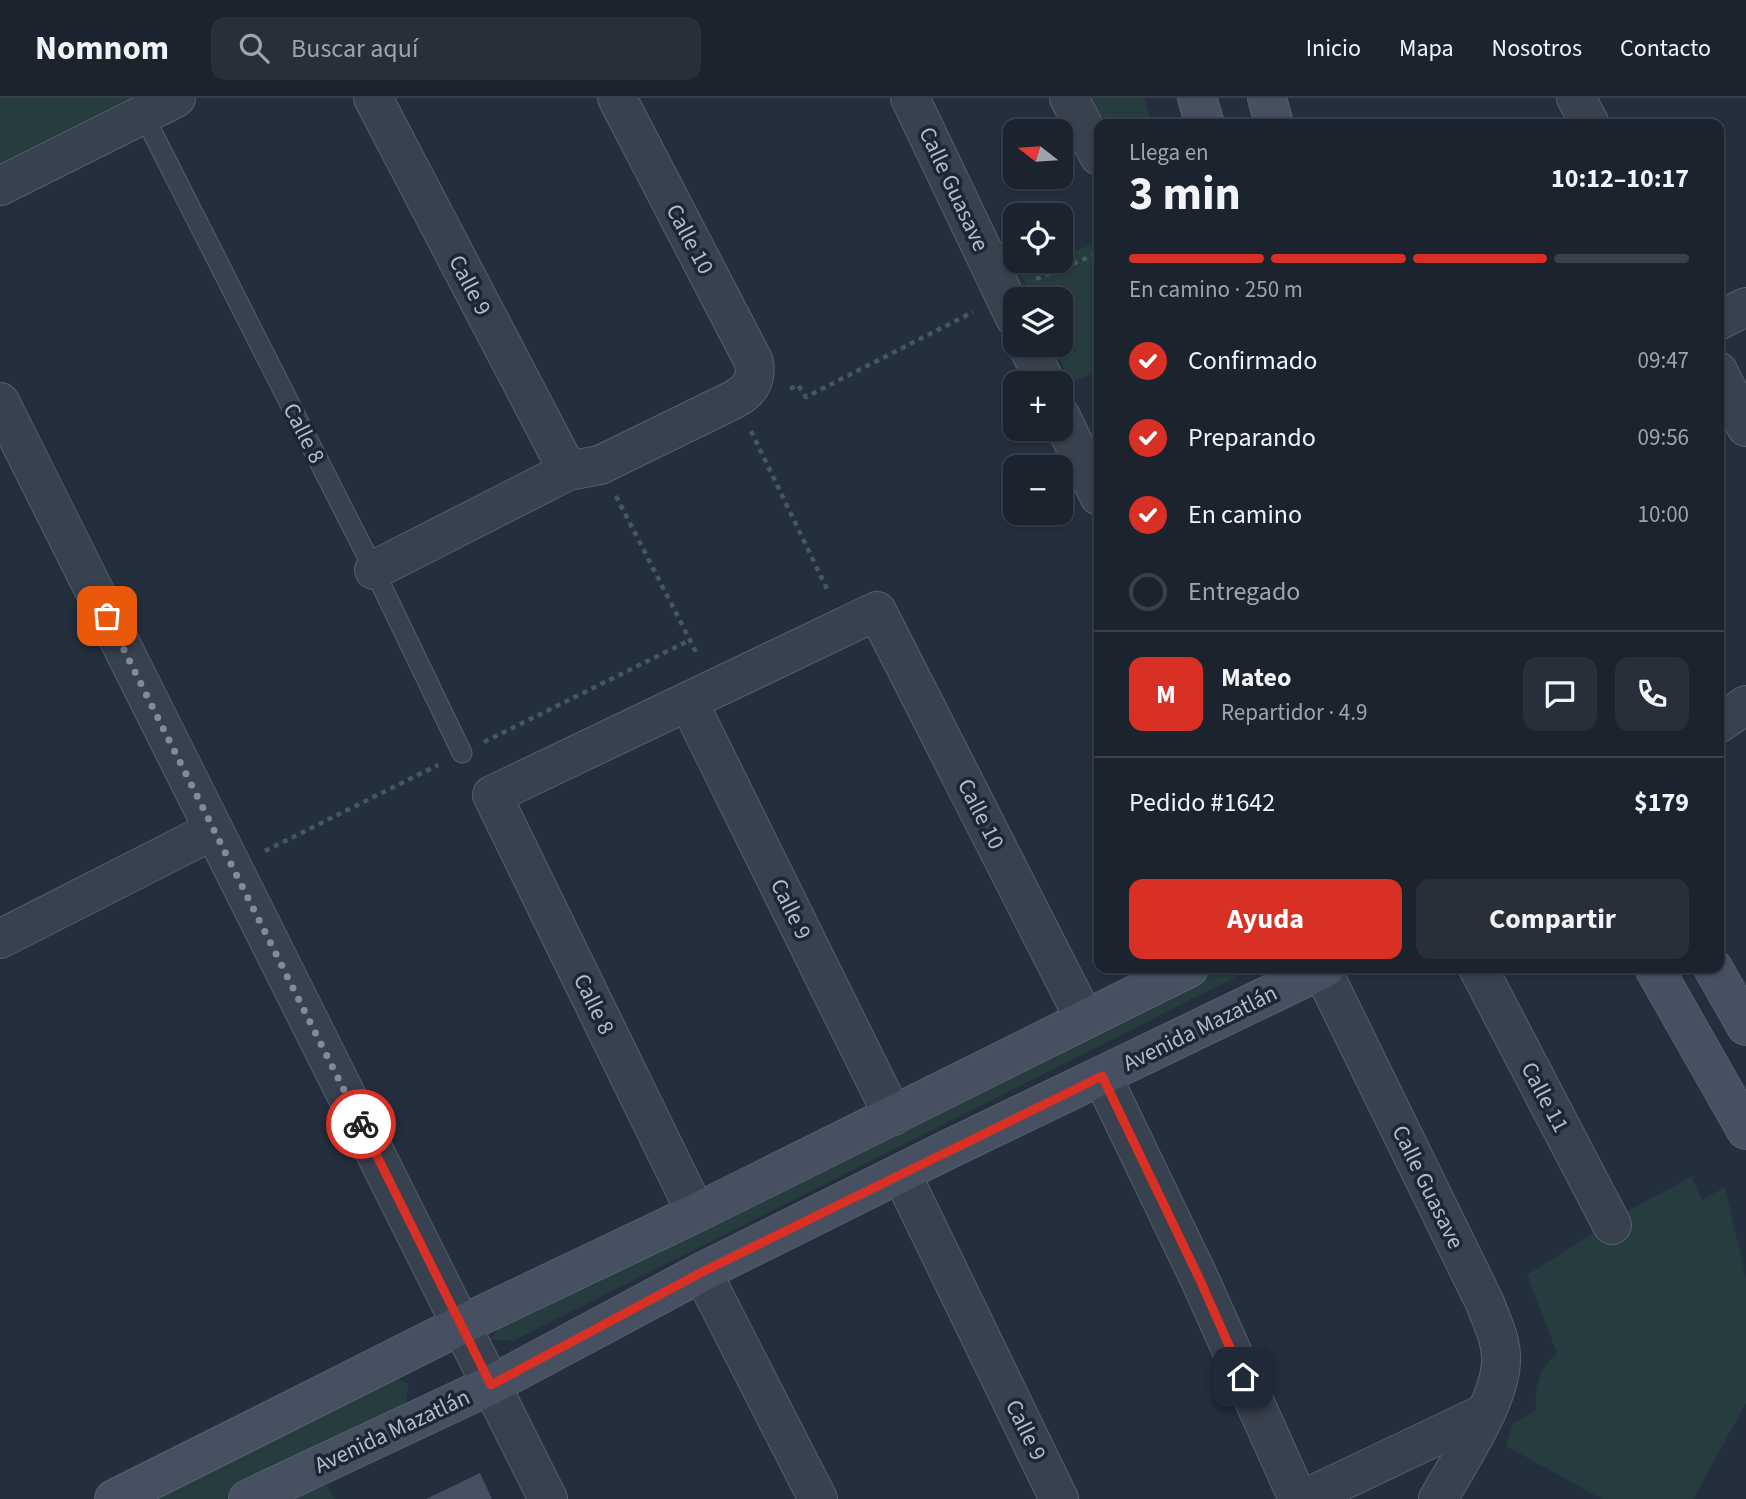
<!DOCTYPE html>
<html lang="es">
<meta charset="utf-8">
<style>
:root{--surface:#1b232e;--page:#282f3a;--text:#f1f3f6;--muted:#a0a4aa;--line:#39404a;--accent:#d93025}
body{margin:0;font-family:"Source Sans 3",sans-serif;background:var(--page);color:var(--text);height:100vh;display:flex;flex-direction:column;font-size:26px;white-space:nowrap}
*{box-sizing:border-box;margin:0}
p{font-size:23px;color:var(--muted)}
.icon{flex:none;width:38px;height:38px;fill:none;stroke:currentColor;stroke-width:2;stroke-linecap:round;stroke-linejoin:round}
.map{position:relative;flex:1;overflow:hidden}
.panel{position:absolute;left:1094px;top:21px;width:630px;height:854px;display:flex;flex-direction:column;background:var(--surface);border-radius:14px;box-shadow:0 2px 5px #0004,0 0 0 2px var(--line)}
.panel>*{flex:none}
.needle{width:46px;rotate:287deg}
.controls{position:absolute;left:1003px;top:21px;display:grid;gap:14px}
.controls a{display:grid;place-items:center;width:70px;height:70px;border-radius:14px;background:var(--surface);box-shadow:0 2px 5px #0004,0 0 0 2px var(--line);font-size:35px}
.pin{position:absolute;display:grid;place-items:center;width:60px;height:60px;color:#fff;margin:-30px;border-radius:14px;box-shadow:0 4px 10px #0006}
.courier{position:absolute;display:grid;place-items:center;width:70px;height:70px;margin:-35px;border:5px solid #d93025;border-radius:50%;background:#fff;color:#222;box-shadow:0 2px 9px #0007}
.headline em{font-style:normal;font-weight:700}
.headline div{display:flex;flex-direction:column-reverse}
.headline{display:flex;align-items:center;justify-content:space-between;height:119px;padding:0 35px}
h1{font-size:46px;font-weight:700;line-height:52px}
.bar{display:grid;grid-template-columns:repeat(4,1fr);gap:10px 7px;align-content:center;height:84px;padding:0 35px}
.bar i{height:9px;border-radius:5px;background:var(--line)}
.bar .active{background:var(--accent)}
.bar p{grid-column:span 4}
.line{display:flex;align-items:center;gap:18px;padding:0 35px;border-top:2px solid var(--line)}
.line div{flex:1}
.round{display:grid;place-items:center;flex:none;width:74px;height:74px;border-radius:14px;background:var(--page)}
ol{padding:0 35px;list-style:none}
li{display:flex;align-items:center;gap:21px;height:77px}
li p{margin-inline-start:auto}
li .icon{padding:7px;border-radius:50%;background:var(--accent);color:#fff;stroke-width:4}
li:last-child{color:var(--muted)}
li i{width:38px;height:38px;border:4px solid var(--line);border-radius:50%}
.action{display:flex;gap:14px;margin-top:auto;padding:14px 35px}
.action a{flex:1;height:80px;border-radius:14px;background:var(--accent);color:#fff;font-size:28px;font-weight:700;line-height:80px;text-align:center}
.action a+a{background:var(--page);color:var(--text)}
header{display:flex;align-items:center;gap:42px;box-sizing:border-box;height:98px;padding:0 35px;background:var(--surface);border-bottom:2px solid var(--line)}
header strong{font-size:33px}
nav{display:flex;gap:38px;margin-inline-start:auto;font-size:24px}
.search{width:490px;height:63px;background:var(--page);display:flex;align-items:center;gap:18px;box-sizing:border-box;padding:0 24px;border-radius:14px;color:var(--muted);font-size:26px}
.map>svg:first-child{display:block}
.green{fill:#263c3f}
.building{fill:#455162}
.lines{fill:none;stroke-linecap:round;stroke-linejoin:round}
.lane-casing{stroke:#565f6c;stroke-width:21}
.street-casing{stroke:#565f6c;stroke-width:40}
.secondary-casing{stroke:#565f6c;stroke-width:40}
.path{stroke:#44595c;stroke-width:4.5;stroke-dasharray:5 5;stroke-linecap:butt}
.lane{stroke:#38414e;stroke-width:19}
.street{stroke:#38414e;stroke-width:38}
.secondary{stroke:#465061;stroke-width:38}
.done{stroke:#828b98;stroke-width:7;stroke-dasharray:0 12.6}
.route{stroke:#d93025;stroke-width:9}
.labels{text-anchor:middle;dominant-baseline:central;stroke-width:7;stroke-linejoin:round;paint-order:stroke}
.street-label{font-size:23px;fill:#b4bcc9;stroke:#1d2633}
</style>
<header>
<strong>Nomnom</strong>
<div class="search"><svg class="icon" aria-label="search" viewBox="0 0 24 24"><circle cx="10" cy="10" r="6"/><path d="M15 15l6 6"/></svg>Buscar aquí</div>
<nav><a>Inicio</a><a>Mapa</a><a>Nosotros</a><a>Contacto</a></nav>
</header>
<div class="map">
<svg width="1746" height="1401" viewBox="0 0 1746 1401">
<rect width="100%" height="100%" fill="#242f3e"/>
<!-- green -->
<path class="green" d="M0 0H174L0 86Z
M1057 0H1144L1152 26H1099V81Z
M1099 143V272L1071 285 1053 247H1060V201H1033L1021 177 1054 163H1060L1061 160Z
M1212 870H1254L513 1243 490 1241 503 1226Z
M1691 1079 1702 1102 1725 1089 1746 1181V1305L1693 1401H1602L1506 1348 1513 1325 1537 1312C1532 1291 1541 1268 1557 1255L1527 1177 1628 1113Z
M388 1276 409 1286 405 1310 224 1401H138Z
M326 1384 334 1401H292Z"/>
<!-- building -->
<path class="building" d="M480 1375 492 1401H426Z"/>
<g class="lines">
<!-- lane casing -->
<g class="lane-casing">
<path id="lane" d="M143 16 374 472 462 655"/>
</g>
<!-- street casing -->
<g class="street-casing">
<path id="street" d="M373 0 568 373
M910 0 1015 220
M1069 0 1099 58
M1576 0 1590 26
M0 88 176 0
M1718 223 1746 209
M1027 247 1046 285
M1718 273 1746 329
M0 304 548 1401
M1060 317 1099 398
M374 472 568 373 600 367 733 302C750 293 757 282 754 264L617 0
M688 603 893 1018
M1718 626 1746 607
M0 841 214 732
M1321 870 1485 1205C1492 1224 1502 1243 1501 1263 1500 1304 1458 1365 1438 1401
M1478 870 1612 1127
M1102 978 1200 1182 1298 1401
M901 1075 1059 1401
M696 1115 492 697 877 513 1084 920
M702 1174 818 1401
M1304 1401 1485 1315"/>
</g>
<!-- secondary casing -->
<g class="secondary-casing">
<path id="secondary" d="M1197 0 1205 26
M1267 0 1274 26
M1654 870 1746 1032
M1713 870 1746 928
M114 1401 461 1227 696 1115 1189 870
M248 1401 491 1287 702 1174 947 1052 1325 870"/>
</g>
<!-- path -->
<path class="path" d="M1036 181 1099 155
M790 291 798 287 806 299 973 214
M751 333 829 495
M616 398 698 558
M484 644 690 542
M265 753 438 667"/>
<!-- lane -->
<use href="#lane" class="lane"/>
<!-- street -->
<use href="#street" class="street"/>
<!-- secondary -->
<use href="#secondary" class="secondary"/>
</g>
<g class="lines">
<!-- done -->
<path class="done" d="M107 518 361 1026"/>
<!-- route -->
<path class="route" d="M361 1026 491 1287 702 1174 1102 978 1200 1182 1243 1279"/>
</g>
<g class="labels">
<!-- street labels -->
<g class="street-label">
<text transform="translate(954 91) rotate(65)">Calle Guasave</text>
<text transform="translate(690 141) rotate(62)">Calle 10</text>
<text transform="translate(470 187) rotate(62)">Calle 9</text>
<text transform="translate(304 335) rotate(63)">Calle 8</text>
<text transform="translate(981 716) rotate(63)">Calle 10</text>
<text transform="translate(791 811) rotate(64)">Calle 9</text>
<text transform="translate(594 906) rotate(64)">Calle 8</text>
<text transform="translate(1200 930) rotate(-26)">Avenida Mazatlán</text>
<text transform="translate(1545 999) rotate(62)">Calle 11</text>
<text transform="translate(1428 1089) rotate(64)">Calle Guasave</text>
<text transform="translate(1026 1332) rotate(64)">Calle 9</text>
<text transform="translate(392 1333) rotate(-25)">Avenida Mazatlán</text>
</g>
</g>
</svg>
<div class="controls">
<a><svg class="needle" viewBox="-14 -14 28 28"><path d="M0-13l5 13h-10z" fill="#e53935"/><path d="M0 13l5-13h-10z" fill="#a0a4aa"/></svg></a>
<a><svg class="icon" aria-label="locate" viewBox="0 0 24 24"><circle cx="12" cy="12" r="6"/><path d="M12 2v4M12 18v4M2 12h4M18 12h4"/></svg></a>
<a><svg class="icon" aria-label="layers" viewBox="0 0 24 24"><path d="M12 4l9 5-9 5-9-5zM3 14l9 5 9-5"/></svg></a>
<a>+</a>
<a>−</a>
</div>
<div class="pin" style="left:107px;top:518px;background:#ea580c"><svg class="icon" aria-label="bag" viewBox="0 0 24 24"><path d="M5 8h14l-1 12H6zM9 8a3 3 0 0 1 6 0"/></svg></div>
<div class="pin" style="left:1243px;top:1279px;background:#1f2937"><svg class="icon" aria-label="home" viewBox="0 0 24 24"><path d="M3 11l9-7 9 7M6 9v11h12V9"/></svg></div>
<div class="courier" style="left:361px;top:1026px"><svg class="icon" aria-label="bike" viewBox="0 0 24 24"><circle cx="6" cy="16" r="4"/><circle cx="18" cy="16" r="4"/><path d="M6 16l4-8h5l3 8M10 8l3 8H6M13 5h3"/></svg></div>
<section class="panel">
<div class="headline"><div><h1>3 min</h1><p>Llega en</p></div><em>10:12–10:17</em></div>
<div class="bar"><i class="active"></i><i class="active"></i><i class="active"></i><i></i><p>En camino · 250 m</p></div>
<ol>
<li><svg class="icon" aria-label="check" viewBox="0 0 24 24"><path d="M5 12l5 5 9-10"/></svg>Confirmado<p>09:47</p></li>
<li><svg class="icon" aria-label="check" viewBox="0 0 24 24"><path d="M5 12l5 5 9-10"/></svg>Preparando<p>09:56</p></li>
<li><svg class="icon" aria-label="check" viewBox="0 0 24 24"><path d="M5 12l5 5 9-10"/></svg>En camino<p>10:00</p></li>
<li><i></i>Entregado</li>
</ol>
<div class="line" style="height:126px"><b class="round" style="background:var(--accent);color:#fff">M</b><div><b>Mateo</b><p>Repartidor · 4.9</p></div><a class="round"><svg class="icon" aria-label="chat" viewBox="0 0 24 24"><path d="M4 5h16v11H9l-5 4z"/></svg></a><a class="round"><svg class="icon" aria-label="phone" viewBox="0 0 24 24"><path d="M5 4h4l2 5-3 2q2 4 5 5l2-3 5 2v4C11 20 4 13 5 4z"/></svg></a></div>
<div class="line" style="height:91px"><div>Pedido #1642</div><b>$179</b></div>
<div class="action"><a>Ayuda</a><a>Compartir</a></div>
</section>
</div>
